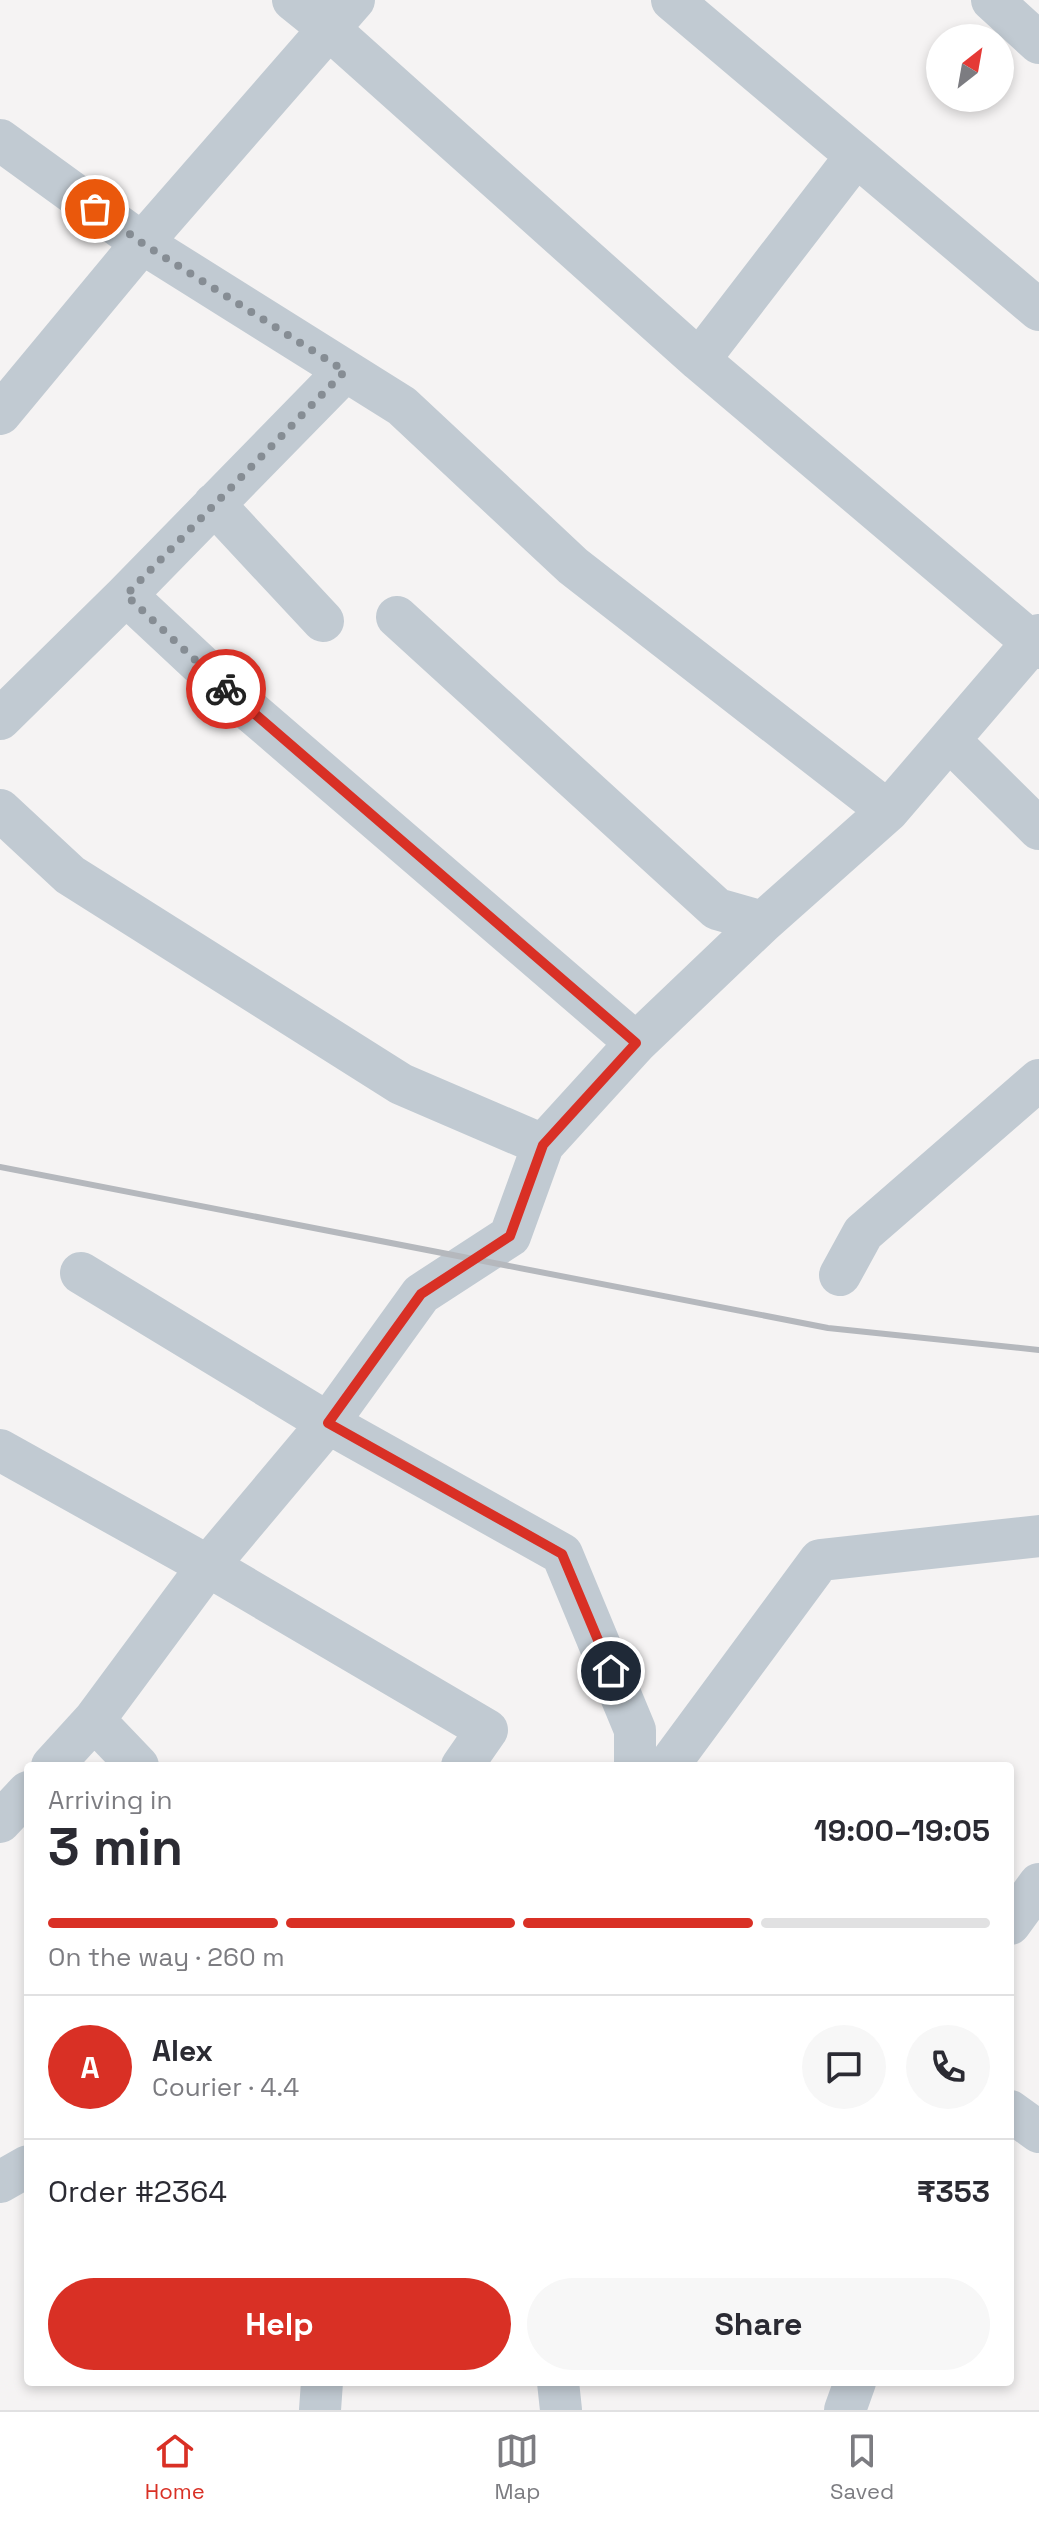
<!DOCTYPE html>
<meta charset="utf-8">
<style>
:root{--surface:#fff;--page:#f7f7f7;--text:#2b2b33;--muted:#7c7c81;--line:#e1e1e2;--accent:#d93025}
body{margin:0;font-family:"Space Grotesk",sans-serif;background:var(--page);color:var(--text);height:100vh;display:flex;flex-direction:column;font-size:30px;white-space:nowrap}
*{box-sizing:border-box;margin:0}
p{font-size:26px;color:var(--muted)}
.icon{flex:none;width:44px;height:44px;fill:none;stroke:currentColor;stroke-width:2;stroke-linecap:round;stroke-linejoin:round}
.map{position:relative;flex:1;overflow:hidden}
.sheet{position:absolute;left:24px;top:1762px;width:990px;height:624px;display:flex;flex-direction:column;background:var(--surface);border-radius:8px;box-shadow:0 4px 12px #0003}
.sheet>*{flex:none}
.needle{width:52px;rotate:31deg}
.buttons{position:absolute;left:926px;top:24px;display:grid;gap:16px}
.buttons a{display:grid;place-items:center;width:88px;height:88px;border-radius:50%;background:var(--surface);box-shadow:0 4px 12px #0003;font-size:40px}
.pin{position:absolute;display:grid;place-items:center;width:68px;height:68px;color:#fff;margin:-34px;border:4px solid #fff;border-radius:50%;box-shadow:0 2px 8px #0007}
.courier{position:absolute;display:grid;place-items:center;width:80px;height:80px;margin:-40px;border:6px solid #d93025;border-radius:50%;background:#fff;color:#222;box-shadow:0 2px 10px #0007}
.overview em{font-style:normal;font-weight:700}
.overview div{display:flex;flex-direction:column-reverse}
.overview{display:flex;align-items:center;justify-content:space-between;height:136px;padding:0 24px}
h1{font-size:52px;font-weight:700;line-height:60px}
.bar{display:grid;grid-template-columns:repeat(4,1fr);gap:12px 8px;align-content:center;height:96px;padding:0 24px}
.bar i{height:10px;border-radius:6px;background:var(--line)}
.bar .selected{background:var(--accent)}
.bar p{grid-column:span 4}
.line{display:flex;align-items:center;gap:20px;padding:0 24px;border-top:2px solid var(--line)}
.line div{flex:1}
.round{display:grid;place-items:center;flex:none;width:84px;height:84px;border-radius:42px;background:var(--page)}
.action{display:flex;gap:16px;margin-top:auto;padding:16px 24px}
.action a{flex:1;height:92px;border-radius:48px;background:var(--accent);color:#fff;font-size:32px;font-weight:700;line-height:92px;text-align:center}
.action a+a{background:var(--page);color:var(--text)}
.tab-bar{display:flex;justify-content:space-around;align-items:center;height:112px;border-top:2px solid var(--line);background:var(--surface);font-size:22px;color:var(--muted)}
.tab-bar a{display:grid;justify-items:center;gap:4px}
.tab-bar .selected{color:var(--accent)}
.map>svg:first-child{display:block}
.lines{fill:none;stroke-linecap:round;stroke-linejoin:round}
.minor{stroke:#c1cad2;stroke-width:42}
.rail{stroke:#b5b8bd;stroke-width:6}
.done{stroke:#868d94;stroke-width:8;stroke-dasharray:0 14.4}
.route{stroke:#d93025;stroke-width:10}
</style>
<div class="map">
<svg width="1039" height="2410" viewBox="0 0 1039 2410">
<rect width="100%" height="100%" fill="#f5f3f3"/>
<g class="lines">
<!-- minor -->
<path class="minor" d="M293 0 329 29 699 360 1039 648
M672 0 1039 310
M992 0 1039 43
M0 140 142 243 402 406 573 566 888 811
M699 360 856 156
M0 414 142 243 354 0
M214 504 323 621
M126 595 345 371
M397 617 717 909 763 922
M0 719 126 595 248 709 636 1043
M949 740 1039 829
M0 810 70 875 401 1084 543 1145
M81 1273 328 1423 562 1554 635 1730V1766
M840 1275 863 1233 1039 1080
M0 1450 208 1566 487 1730 462 1766
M52 1766 94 1720
M138 1766 94 1720 208 1566 328 1423 421 1294 510 1236 543 1145 636 1043 763 922 888 811 1039 635
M668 1766 820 1560 1039 1536
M0 1822 28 1792
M1010 1924 1039 1884
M1010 2111 1039 2132
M0 2182 28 2166
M558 2382 561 2410
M320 2410 322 2382
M845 2410 855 2382"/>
<!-- rail -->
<path class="rail" d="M0 1167 828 1328 1039 1350"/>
</g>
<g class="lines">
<!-- done -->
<path class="done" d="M95 209 142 243 345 371 126 595 226 689"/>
<!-- route -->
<path class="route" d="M226 689 636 1043 543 1145 510 1236 421 1294 328 1423 562 1554 611 1671"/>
</g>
</svg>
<div class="buttons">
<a><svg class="needle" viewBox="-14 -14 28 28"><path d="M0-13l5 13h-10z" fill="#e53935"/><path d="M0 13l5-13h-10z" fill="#7c7c81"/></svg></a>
</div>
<div class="pin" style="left:95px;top:209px;background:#ea580c"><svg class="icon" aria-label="bag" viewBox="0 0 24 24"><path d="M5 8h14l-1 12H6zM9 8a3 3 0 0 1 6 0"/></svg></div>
<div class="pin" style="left:611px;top:1671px;background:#1f2937"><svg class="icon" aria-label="home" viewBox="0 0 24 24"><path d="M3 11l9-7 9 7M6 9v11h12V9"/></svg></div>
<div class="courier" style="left:226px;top:689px"><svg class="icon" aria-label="bike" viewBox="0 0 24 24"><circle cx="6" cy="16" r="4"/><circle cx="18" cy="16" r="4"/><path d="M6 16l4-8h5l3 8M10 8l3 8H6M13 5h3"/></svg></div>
<section class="sheet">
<div class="overview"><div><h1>3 min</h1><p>Arriving in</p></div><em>19:00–19:05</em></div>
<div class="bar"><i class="selected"></i><i class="selected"></i><i class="selected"></i><i></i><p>On the way · 260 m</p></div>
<div class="line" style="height:144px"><b class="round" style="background:var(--accent);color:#fff">A</b><div><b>Alex</b><p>Courier · 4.4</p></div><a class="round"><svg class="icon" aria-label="chat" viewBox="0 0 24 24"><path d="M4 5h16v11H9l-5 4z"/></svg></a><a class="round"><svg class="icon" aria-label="phone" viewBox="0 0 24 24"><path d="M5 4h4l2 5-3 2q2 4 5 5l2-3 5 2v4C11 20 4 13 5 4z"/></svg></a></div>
<div class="line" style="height:104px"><div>Order #2364</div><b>₹353</b></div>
<div class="action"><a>Help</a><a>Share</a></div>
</section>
</div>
<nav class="tab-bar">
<a class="selected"><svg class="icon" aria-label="home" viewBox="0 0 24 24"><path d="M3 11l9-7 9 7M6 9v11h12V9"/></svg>Home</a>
<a><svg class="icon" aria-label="map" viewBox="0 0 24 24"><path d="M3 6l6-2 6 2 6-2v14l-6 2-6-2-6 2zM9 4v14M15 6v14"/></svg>Map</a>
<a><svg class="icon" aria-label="saved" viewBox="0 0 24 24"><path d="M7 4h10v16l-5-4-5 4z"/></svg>Saved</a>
</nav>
